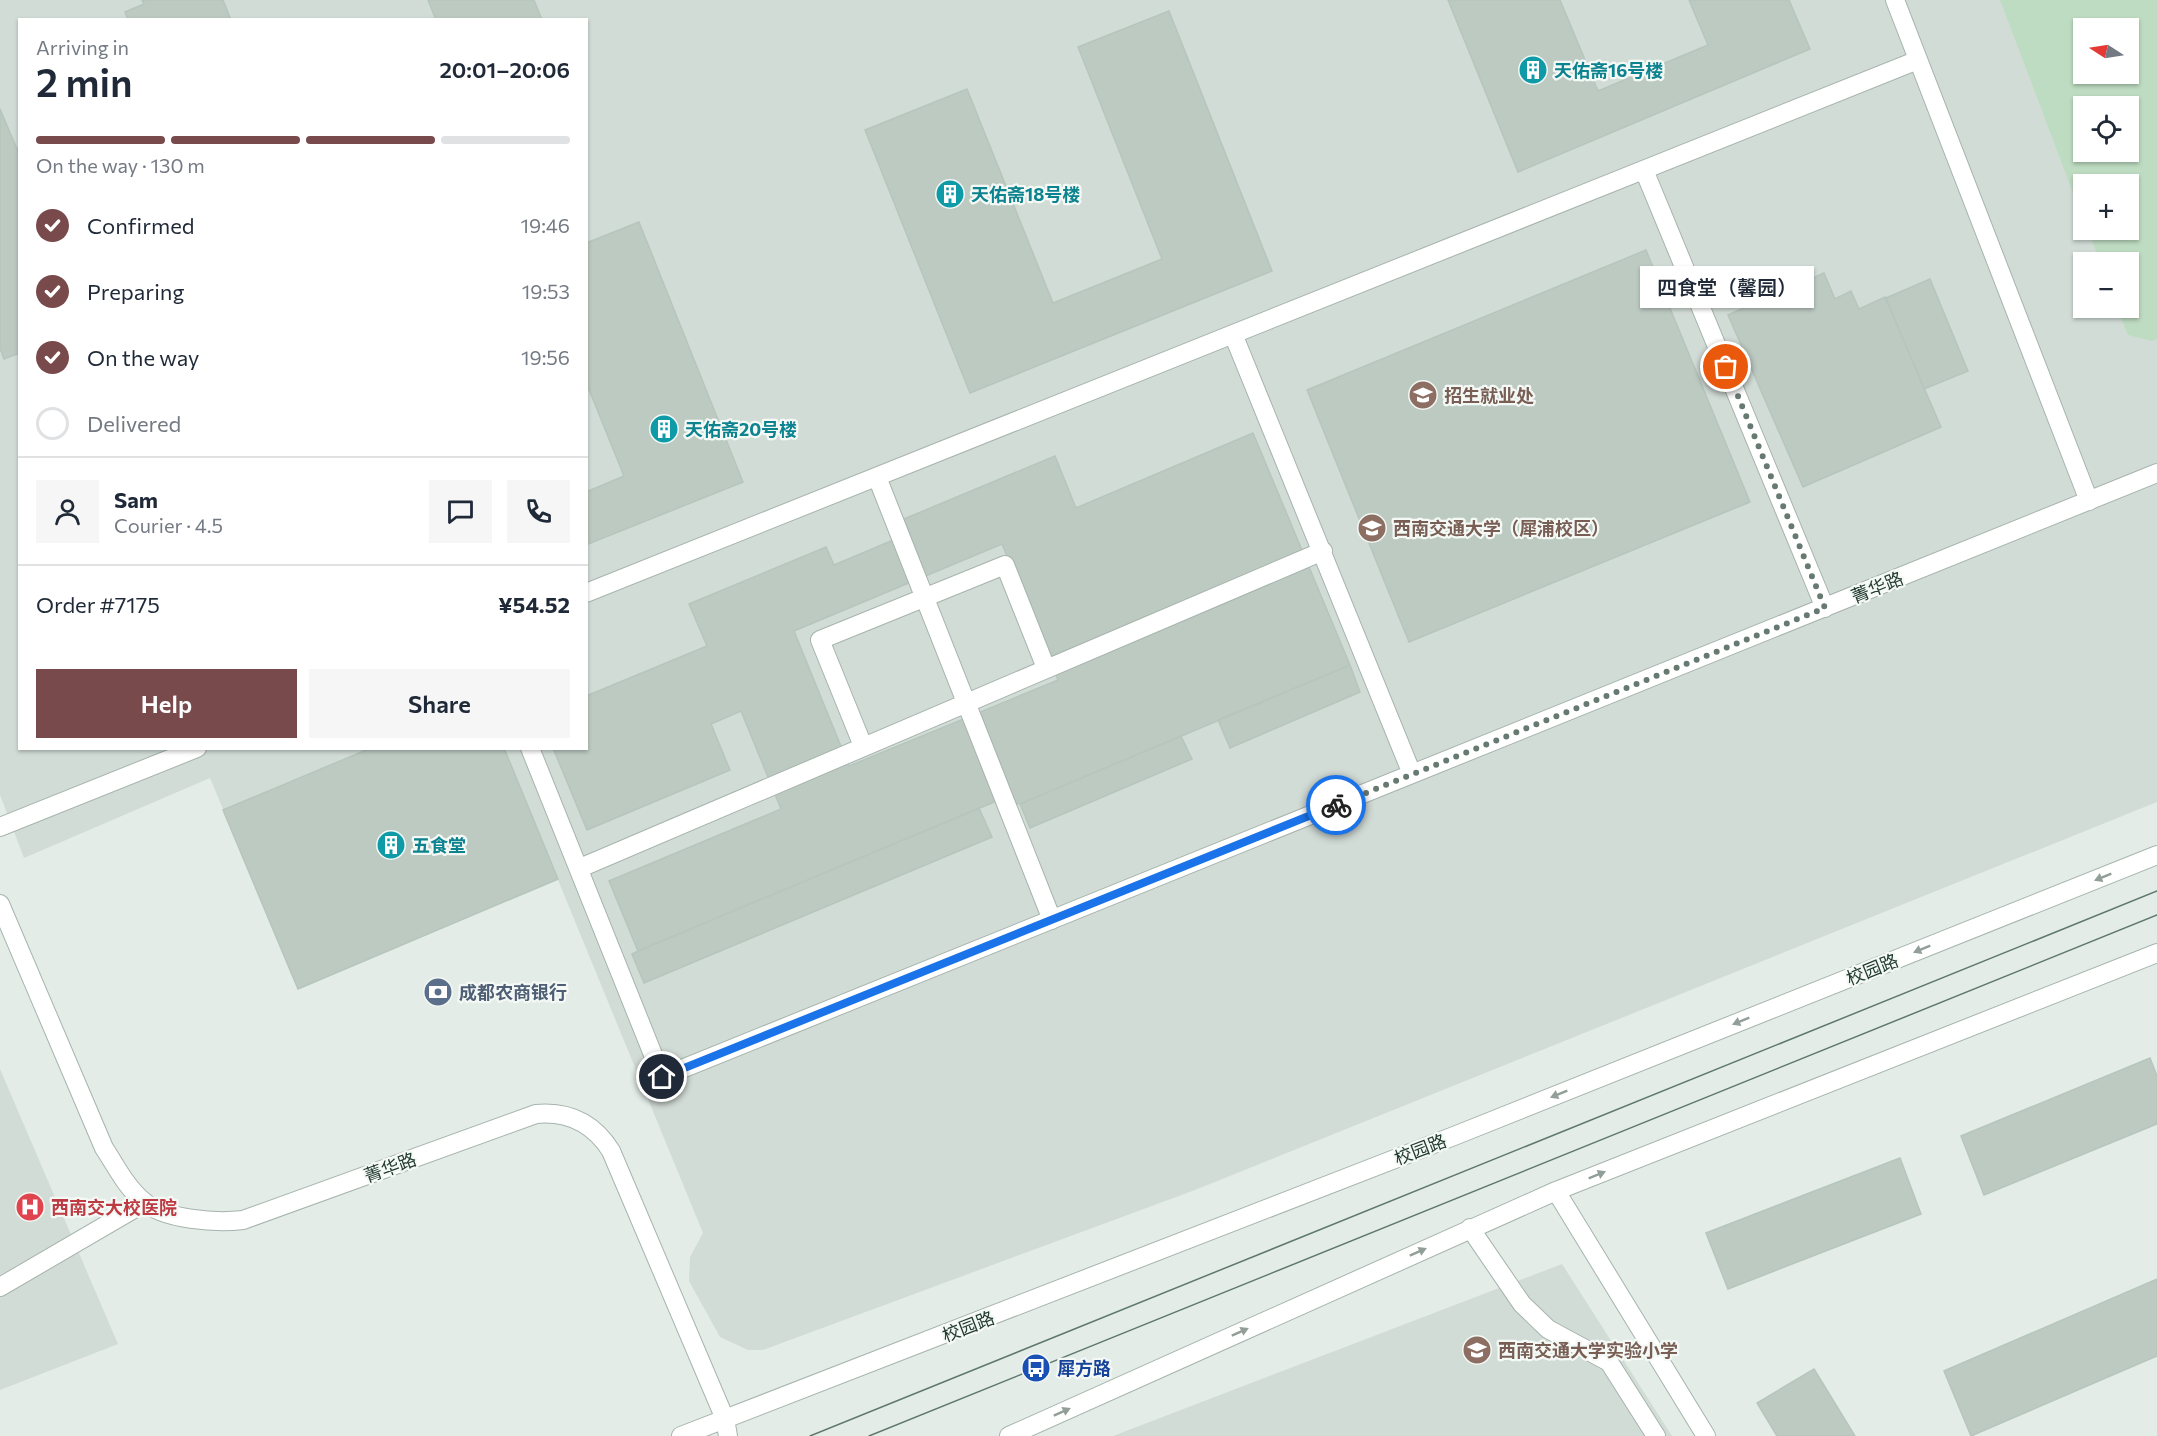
<!DOCTYPE html>
<meta charset="utf-8">
<style>
:root{--surface:#fff;--page:#f6f6f7;--text:#1f2937;--muted:#747a83;--line:#e0e1e3;--accent:#794a4c}
body{margin:0;font-family:Commissioner,"Noto Sans SC",sans-serif;background:var(--page);color:var(--text);height:100vh;display:flex;flex-direction:column;font-size:22px;white-space:nowrap}
*{box-sizing:border-box;margin:0}
p{font-size:20px;color:var(--muted)}
.icon{flex:none;width:33px;height:33px;fill:none;stroke:currentColor;stroke-width:2;stroke-linecap:round;stroke-linejoin:round}
.map{position:relative;flex:1;overflow:hidden}
.details{position:absolute;left:18px;top:18px;width:570px;height:732px;display:flex;flex-direction:column;background:var(--surface);border-radius:0px;box-shadow:0 2px 4px #0004}
.details>*{flex:none}
.needle{width:39px;rotate:282deg}
.tools{position:absolute;left:2073px;top:18px;display:grid;gap:12px}
.tools a{display:grid;place-items:center;width:66px;height:66px;border-radius:0px;background:var(--surface);box-shadow:0 2px 4px #0004;font-size:30px}
.pin{position:absolute;display:grid;place-items:center;width:51px;height:51px;color:#fff;margin:-26px;border:3px solid #fff;border-radius:50%;box-shadow:0 2px 6px #0007}
.courier{position:absolute;display:grid;place-items:center;width:60px;height:60px;margin:-30px;border:4px solid #1a73e8;border-radius:50%;background:#fff;color:#222;box-shadow:0 2px 8px #0007}
.bubble{position:absolute;height:42px;border-radius:0px;background:var(--surface);box-shadow:0 2px 4px #0004;font-size:20px;font-weight:600;line-height:42px;text-align:center}
.overview em{font-style:normal;font-weight:600}
.overview div{display:flex;flex-direction:column-reverse}
.overview{display:flex;align-items:center;justify-content:space-between;height:102px;padding:0 18px}
h1{font-size:39px;font-weight:600;line-height:45px}
.bar{display:grid;grid-template-columns:repeat(4,1fr);gap:9px 6px;align-content:center;height:72px;padding:0 18px}
.bar i{height:8px;border-radius:4px;background:var(--line)}
.bar .selected{background:var(--accent)}
.bar p{grid-column:span 4}
.line{display:flex;align-items:center;gap:15px;padding:0 18px;border-top:2px solid var(--line)}
.line div{flex:1}
.round{display:grid;place-items:center;flex:none;width:63px;height:63px;border-radius:0px;background:var(--page)}
ol{padding:0 18px;list-style:none}
li{display:flex;align-items:center;gap:18px;height:66px}
li p{margin-inline-start:auto}
li .icon{padding:6px;border-radius:50%;background:var(--accent);color:#fff;stroke-width:4}
li:last-child{color:var(--muted)}
li i{width:33px;height:33px;border:3px solid var(--line);border-radius:50%}
.button{display:flex;gap:12px;margin-top:auto;padding:12px 18px}
.button a{flex:1;height:69px;border-radius:0px;background:var(--accent);color:#fff;font-size:24px;font-weight:600;line-height:69px;text-align:center}
.button a+a{background:var(--page);color:var(--text)}
.map>svg:first-child{display:block}
.built{fill:#d2dcd6;fill-rule:evenodd}
.green{fill:#bedcc1;fill-rule:evenodd}
.building{fill:#bccac2;stroke:#b6c5bd;stroke-width:1.5;fill-rule:evenodd}
.lines{fill:none;stroke-linecap:round;stroke-linejoin:round}
.minor-casing{stroke:#a6b4ad;stroke-width:20}
.minor{stroke:#fff;stroke-width:18}
.tram{stroke:#5f786d;stroke-width:1.5}
.oneway{fill:#929e98}
.done{stroke:#677a71;stroke-width:6;stroke-dasharray:0 10.8}
.route{stroke:#1a73e8;stroke-width:8}
.labels{text-anchor:middle;dominant-baseline:central;stroke-width:4.5;stroke-linejoin:round;paint-order:stroke}
.culture-label{font-size:18px;font-weight:bold;fill:#0d838f;stroke:#f4f9f6;text-anchor:start}
.education-label{font-size:18px;font-weight:bold;fill:#785e54;stroke:#f4f9f6;text-anchor:start}
.street-label{font-size:18px;fill:#243c32;stroke:#f4f9f6}
.service-label{font-size:18px;font-weight:bold;fill:#4e5e75;stroke:#f4f9f6;text-anchor:start}
.health-label{font-size:18px;font-weight:bold;fill:#be3a42;stroke:#f4f9f6;text-anchor:start}
.transit-label{font-size:18px;font-weight:bold;fill:#164399;stroke:#f4f9f6;text-anchor:start}
</style>
<div class="map">
<svg width="2157" height="1436" viewBox="0 0 2157 1436">
<rect width="100%" height="100%" fill="#e3ece7"/>
<!-- built -->
<path class="built" d="M0 0H2157V802L1195 1190 763 1350H748L720 1337 689 1281 690 1257 703 1233 558 880 298 989 210 778 24 858 0 795ZM20 20H586V748H20ZM2084 28H2128V74H2084ZM2084 106H2128V152H2084ZM2084 184H2128V230H2084ZM2084 262H2128V308H2084Z
M0 1069 118 1344 0 1390Z
M1562 1264 1672 1436H1113Z"/>
<!-- green -->
<path class="green" d="M2000 0H2157V339L2152 341 2128 335 2117 308H2128V262H2100L2088 230H2128V184H2084L2083 219ZM2084 28H2128V74H2084ZM2084 106H2128V152H2084Z"/>
<!-- building -->
<path class="building" d="M142 0H223L231 20H128L125 12 144 4Z
M428 0H534L542 20H436Z
M1448 0H1560L1598 91 1708 45 1689 0H1789L1810 49 1518 172Z
M1169 11 1272 271 970 393 865 130 967 89 1053 303 1162 259 1078 47Z
M0 109 20 156V353L4 359 0 348Z
M639 222 743 482 586 545V492L624 476 586 382V243Z
M1646 250 1750 502 1409 642 1307 390Z
M1824 273 1835 299 1851 291 1859 309 1885 297 1941 427 1803 487 1728 315Z
M1930 279 1968 371 1924 389 1886 298Z
M1253 433 1350 665 1020 804 999 800 638 951 609 881 781 809 741 711 711 724 730 770 587 830 553 748H586V696L707 646 689 604 826 547 834 565 910 533 904 519 1055 456 1076 508ZM1002 544 1058 680 849 766 794 631Z
M1350 665 1360 692 1230 748 1218 720Z
M1181 736 1192 759 1030 828 1020 804Z
M371 748H504L558 879 298 989 223 810Z
M979 808 992 837 644 983 632 954 638 951Z
M2150 1058 2157 1076V1124L1984 1195 1961 1136Z
M1900 1158 1921 1214 1728 1289 1706 1233Z
M2157 1279V1356L1971 1436 1944 1371Z
M1814 1369 1855 1436H1777L1757 1403Z"/>
<g class="lines">
<!-- minor casing -->
<g class="minor-casing">
<path id="minor" d="M1895 0 2089 501
M1644 170 1825 608
M1233 334 1412 774
M877 477 1052 920
M586 593 1918 60
M863 746 820 640 1005 565 1046 668
M530 748 662 1077 2157 473
M0 827 197 748
M580 868 1323 551
M0 904 104 1148C116 1166 126 1187 143 1201 164 1220 217 1223 243 1220L536 1114C569 1111 594 1124 611 1151L725 1419 728 1436
M1556 1191 1706 1436
M1470 1228 1522 1304 1548 1329 1609 1362 1656 1436
M0 1287 144 1203
M681 1436 1454 1136 2157 855
M1009 1436 1556 1191 2157 953"/>
</g>
<!-- minor -->
<use href="#minor" class="minor"/>
<!-- tram -->
<path class="tram" d="M810 1436 2157 891
M869 1436 2157 915"/>
</g>
<!-- one-way arrows -->
<defs><path id="oneway-solid" d="M-6-.8H1V-3.2L6.5 0L1 3.2V.8H-6Z" transform="scale(1.5)"/></defs>
<g class="oneway">
<use href="#oneway-solid" transform="translate(2103 877) rotate(158)"/>
<use href="#oneway-solid" transform="translate(1922 949) rotate(158)"/>
<use href="#oneway-solid" transform="translate(1741 1021) rotate(158)"/>
<use href="#oneway-solid" transform="translate(1559 1094) rotate(158)"/>
<use href="#oneway-solid" transform="translate(1597 1175) rotate(-22)"/>
<use href="#oneway-solid" transform="translate(1418 1252) rotate(-24)"/>
<use href="#oneway-solid" transform="translate(1240 1332) rotate(-24)"/>
<use href="#oneway-solid" transform="translate(1062 1412) rotate(-24)"/>
</g>
<g class="lines">
<!-- done -->
<path class="done" d="M1336 805 1825 608 1726 367"/>
<!-- route -->
<path class="route" d="M662 1077 1336 805"/>
</g>
<!-- icons -->
<defs>
<g id="building-disc" transform="scale(1.5)"><circle r="9.5" fill="#0f9aa8" stroke="#f4f9f6"/><path d="M-4-6H4V6H1V3H-1V6H-4ZM-2.5-4.3h1.7v1.8h-1.7ZM.8-4.3h1.7v1.8H.8ZM-2.5-1h1.7V.8h-1.7ZM.8-1h1.7V.8H.8Z" fill="#fff"/></g>
<g id="university-disc" transform="scale(1.5)"><circle r="9.5" fill="#8d6e63" stroke="#f4f9f6"/><path d="M0-5L7-2L0 1L-7-2ZM-4 1L0 2.5L4 1V4Q0 6-4 4Z" fill="#fff"/></g>
<g id="bank-disc" transform="scale(1.5)"><circle r="9.5" fill="#5c6f8a" stroke="#f4f9f6"/><path d="M-6-4H6V4H-6ZM0-2.3a2.3 2.3 0 1 0 0 4.6a2.3 2.3 0 1 0 0-4.6Z" fill="#fff"/></g>
<g id="hospital-disc" transform="scale(1.5)"><circle r="9.5" fill="#e0444e" stroke="#f4f9f6"/><path d="M-5-5h3v3.5h4V-5h3V5h-3V1.5h-4V5h-3Z" fill="#fff"/></g>
<g id="school-disc" transform="scale(1.5)"><circle r="9.5" fill="#8d6e63" stroke="#f4f9f6"/><path d="M0-5L7-2L0 1L-7-2ZM-4 1L0 2.5L4 1V4Q0 6-4 4Z" fill="#fff"/></g>
<g id="bus-disc" transform="scale(1.5)"><circle r="9.5" fill="#1a4fb4" stroke="#f4f9f6"/><path d="M-5-6H5V4H4V6H2V4H-2V6H-4V4H-5ZM-3.5-4V0h7V-4ZM-3.5 1.2v1.5H-2V1.2ZM2 1.2v1.5H3.5V1.2Z" fill="#fff"/></g>
</defs>
<g fill-rule="evenodd">
<use href="#building-disc" x="1533" y="70"/>
<use href="#building-disc" x="950" y="194"/>
<use href="#university-disc" x="1423" y="395"/>
<use href="#building-disc" x="664" y="429"/>
<use href="#university-disc" x="1372" y="528"/>
<use href="#building-disc" x="391" y="845"/>
<use href="#bank-disc" x="438" y="992"/>
<use href="#hospital-disc" x="30" y="1207"/>
<use href="#school-disc" x="1477" y="1350"/>
<use href="#bus-disc" x="1036" y="1368"/>
</g>
<g class="labels">
<!-- culture labels -->
<g class="culture-label">
<text x="1554" y="70">天佑斋16号楼</text>
<text x="971" y="194">天佑斋18号楼</text>
<text x="685" y="429">天佑斋20号楼</text>
<text x="412" y="845">五食堂</text>
</g>
<!-- education labels -->
<g class="education-label">
<text x="1444" y="395">招生就业处</text>
<text x="1393" y="528">西南交通大学（犀浦校区）</text>
<text x="1498" y="1350">西南交通大学实验小学</text>
</g>
<!-- street labels -->
<g class="street-label">
<text transform="translate(1877 587) rotate(-22)">菁华路</text>
<text transform="translate(1872 969) rotate(-22)">校园路</text>
<text transform="translate(1420 1149) rotate(-21)">校园路</text>
<text transform="translate(390 1167) rotate(-20)">菁华路</text>
<text transform="translate(968 1326) rotate(-21)">校园路</text>
</g>
<!-- service labels -->
<g class="service-label">
<text x="459" y="992">成都农商银行</text>
</g>
<!-- health labels -->
<g class="health-label">
<text x="51" y="1207">西南交大校医院</text>
</g>
<!-- transit labels -->
<g class="transit-label">
<text x="1057" y="1368">犀方路</text>
</g>
</g>
</svg>
<div class="tools">
<a><svg class="needle" viewBox="-14 -14 28 28"><path d="M0-13l5 13h-10z" fill="#e53935"/><path d="M0 13l5-13h-10z" fill="#747a83"/></svg></a>
<a><svg class="icon" aria-label="locate" viewBox="0 0 24 24"><circle cx="12" cy="12" r="6"/><path d="M12 2v4M12 18v4M2 12h4M18 12h4"/></svg></a>
<a>+</a>
<a>−</a>
</div>
<div class="pin" style="left:1726px;top:367px;background:#ea580c"><svg class="icon" aria-label="bag" viewBox="0 0 24 24"><path d="M5 8h14l-1 12H6zM9 8a3 3 0 0 1 6 0"/></svg></div>
<div class="pin" style="left:662px;top:1077px;background:#1f2937"><svg class="icon" aria-label="home" viewBox="0 0 24 24"><path d="M3 11l9-7 9 7M6 9v11h12V9"/></svg></div>
<div class="courier" style="left:1336px;top:805px"><svg class="icon" aria-label="bike" viewBox="0 0 24 24"><circle cx="6" cy="16" r="4"/><circle cx="18" cy="16" r="4"/><path d="M6 16l4-8h5l3 8M10 8l3 8H6M13 5h3"/></svg></div>
<div class="bubble" style="left:1640px;top:266px;width:174px">四食堂（馨园）</div>
<section class="details">
<div class="overview"><div><h1>2 min</h1><p>Arriving in</p></div><em>20:01–20:06</em></div>
<div class="bar"><i class="selected"></i><i class="selected"></i><i class="selected"></i><i></i><p>On the way · 130 m</p></div>
<ol>
<li><svg class="icon" aria-label="check" viewBox="0 0 24 24"><path d="M5 12l5 5 9-10"/></svg>Confirmed<p>19:46</p></li>
<li><svg class="icon" aria-label="check" viewBox="0 0 24 24"><path d="M5 12l5 5 9-10"/></svg>Preparing<p>19:53</p></li>
<li><svg class="icon" aria-label="check" viewBox="0 0 24 24"><path d="M5 12l5 5 9-10"/></svg>On the way<p>19:56</p></li>
<li><i></i>Delivered</li>
</ol>
<div class="line" style="height:108px"><a class="round"><svg class="icon" aria-label="person" viewBox="0 0 24 24"><circle cx="12" cy="8" r="4"/><path d="M4 21q1-7 8-7t8 7"/></svg></a><div><b>Sam</b><p>Courier · 4.5</p></div><a class="round"><svg class="icon" aria-label="chat" viewBox="0 0 24 24"><path d="M4 5h16v11H9l-5 4z"/></svg></a><a class="round"><svg class="icon" aria-label="phone" viewBox="0 0 24 24"><path d="M5 4h4l2 5-3 2q2 4 5 5l2-3 5 2v4C11 20 4 13 5 4z"/></svg></a></div>
<div class="line" style="height:78px"><div>Order #7175</div><b>¥54.52</b></div>
<div class="button"><a>Help</a><a>Share</a></div>
</section>
</div>
